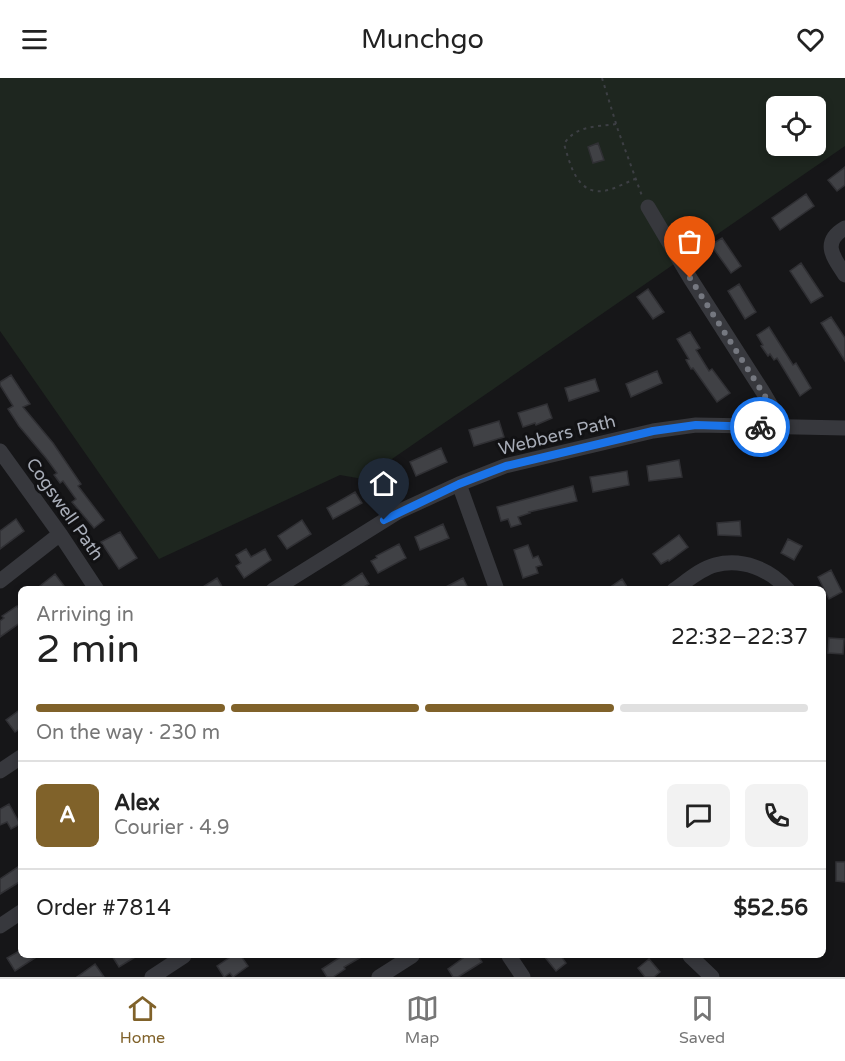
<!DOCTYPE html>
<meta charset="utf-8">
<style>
:root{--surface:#fff;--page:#f2f2f2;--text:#222;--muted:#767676;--line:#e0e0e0;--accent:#80622a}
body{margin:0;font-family:"Varela Round",sans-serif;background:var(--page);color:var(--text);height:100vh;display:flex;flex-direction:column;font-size:22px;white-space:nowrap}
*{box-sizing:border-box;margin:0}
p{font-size:20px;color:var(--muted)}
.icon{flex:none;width:33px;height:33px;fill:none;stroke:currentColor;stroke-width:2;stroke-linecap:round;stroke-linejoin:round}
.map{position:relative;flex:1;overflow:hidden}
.panel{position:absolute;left:18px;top:508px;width:808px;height:372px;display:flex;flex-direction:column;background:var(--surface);border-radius:9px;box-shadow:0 3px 9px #0003}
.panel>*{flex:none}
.fabs{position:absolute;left:766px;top:18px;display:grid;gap:12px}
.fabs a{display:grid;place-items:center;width:60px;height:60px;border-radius:9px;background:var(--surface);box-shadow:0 3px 9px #0003;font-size:30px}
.pin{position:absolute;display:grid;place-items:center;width:51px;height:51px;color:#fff;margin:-62px -26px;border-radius:50% 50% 50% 0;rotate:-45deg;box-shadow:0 0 6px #0007}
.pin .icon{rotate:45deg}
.courier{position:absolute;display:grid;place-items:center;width:60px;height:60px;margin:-30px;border:4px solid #1a73e8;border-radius:50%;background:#fff;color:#222;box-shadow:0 2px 8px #0007}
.head em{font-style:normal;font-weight:600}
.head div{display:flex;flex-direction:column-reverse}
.head{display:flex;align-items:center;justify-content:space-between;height:102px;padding:0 18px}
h1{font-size:39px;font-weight:600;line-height:45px}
.bar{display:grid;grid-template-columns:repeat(4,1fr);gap:9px 6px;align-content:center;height:72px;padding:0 18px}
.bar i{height:8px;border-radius:4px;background:var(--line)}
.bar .on{background:var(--accent)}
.bar p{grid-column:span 4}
.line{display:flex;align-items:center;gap:15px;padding:0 18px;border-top:2px solid var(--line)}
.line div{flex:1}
.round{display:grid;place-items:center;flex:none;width:63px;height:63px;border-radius:9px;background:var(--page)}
header{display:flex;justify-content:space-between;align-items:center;height:78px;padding:0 18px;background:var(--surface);font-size:27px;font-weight:600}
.tab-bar{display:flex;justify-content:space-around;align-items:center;height:84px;border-top:2px solid var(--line);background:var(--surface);font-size:16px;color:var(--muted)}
.tab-bar a{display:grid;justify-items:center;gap:3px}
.tab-bar .on{color:var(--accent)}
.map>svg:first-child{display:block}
.green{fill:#1e261f;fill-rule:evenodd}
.building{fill:#404145;stroke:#303034;stroke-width:1.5}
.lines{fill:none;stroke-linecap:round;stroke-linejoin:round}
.path{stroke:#3d3f44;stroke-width:2;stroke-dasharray:3 4.5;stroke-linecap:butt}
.minor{stroke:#37383d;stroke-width:15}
.done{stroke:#757880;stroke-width:6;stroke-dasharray:0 10.8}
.route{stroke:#1a73e8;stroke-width:8}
.labels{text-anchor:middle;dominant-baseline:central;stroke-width:6;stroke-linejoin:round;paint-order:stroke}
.street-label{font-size:18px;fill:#a8adb8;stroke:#111113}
</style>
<header><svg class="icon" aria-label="menu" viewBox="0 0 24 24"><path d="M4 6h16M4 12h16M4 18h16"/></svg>Munchgo<svg class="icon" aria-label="heart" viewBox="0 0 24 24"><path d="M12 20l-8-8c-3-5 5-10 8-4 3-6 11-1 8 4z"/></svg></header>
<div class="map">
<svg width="845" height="899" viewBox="0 0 845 899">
<rect width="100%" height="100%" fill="#161618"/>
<!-- green -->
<path class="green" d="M0 0H845V68L363 401 340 397 159 481 0 253ZM777 28H816V68H777Z"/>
<!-- building -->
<path class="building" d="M598 65 604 82 593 85 588 69Z
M845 89V107L837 113 828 102Z
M806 116 814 128 780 152 772 140Z
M722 160 741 188 731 195 711 167Z
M801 185 823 218 811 225 790 193Z
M739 206 756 234 745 241 728 213Z
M648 211 664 234 653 241 637 219Z
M831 239 845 260V283L821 245Z
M769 249 793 287 796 285 811 310 800 318 777 280 774 282 770 276 768 278 761 268 763 267 757 257Z
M690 254 700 270 696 272 709 293 712 291 730 315 717 324 693 290 691 291 686 282 689 281 677 261Z
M657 293 662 305 631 319 626 306Z
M11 297 30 326 23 329 53 365 81 406 78 408 104 442 94 450 72 424 76 421 63 403 60 405 54 397 57 395 46 380 19 348 8 331 13 328 0 307V304Z
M595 301 599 313 569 323 565 310Z
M547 326 552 340 536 347 535 345 523 349 518 335Z
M499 343 504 359 474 368 469 352Z
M441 370 447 384 416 398 410 384Z
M679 382 682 399 649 403 647 388Z
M627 393 629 407 593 414 590 399Z
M573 408 577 423 529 434 530 435 518 439 521 446 511 449 508 441 501 443 497 429Z
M355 414 362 425 333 441 327 430Z
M16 441 24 453 0 471V453Z
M302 442 311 456 287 471 278 458Z
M740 443 741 458 718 457 717 445Z
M443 446 449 460 420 472 415 459Z
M120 454 137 480 119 491 101 464Z
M679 457 688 469 669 483 668 482 661 486 653 476Z
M788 461 802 468 794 482 781 475Z
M399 466 406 480 378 495 371 483 377 480 376 478Z
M528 467 533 480 538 478 542 487 536 489 538 495 523 500 514 472Z
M246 471 251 479 265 471 271 482 244 500 236 488 241 485 236 477Z
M831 492 842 514 829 521 818 499Z
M362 495 369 506 359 512H336Z
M55 496 67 512H35Z
M217 500 224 512H198Z
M463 500 469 512H440Z
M622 501 629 512H606Z
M17 528 21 533V544L0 559V543L4 540 2 538Z
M829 560 844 561 843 576 828 575Z
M21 631V650L15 654 6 642Z
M9 726 20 746 11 751 7 744 0 747V731Z
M836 784H845V804L836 803Z
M21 787V803L0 816V801Z
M21 872V878H38L15 893 7 880Z
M112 878H137L119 889Z
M232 878H241L248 888 233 899 230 895 224 899 217 888Z
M342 878H363L344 889 345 891 333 899H327L322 891Z
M466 878H478L482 884 458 899H453L448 891Z
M544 878H561L566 885 556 893Z
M649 881 660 894 654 899H645L638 890Z
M95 886 104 899H77Z"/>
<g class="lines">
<!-- path -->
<path class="path" d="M602 0 618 52 642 118
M616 46C596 49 576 47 564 66 570 85 576 116 603 113 613 112 625 105 635 101"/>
<!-- minor -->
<path class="minor" d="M648 129 690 200 763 314 773 331 776 349
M845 150C821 164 833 179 845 197
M0 373 60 456 97 512
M459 406 497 512
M0 503 60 456
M273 512 398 434 459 406 505 388 653 353 696 347 845 350
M674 512C687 503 700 491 715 487 742 480 770 491 788 512
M0 693 21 679
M0 848 21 834
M509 878 523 899
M690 878 712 899
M152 899 184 878
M379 899 412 878"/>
</g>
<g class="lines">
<!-- done -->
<path class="done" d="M690 200 773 331 776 349H760"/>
<!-- route -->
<path class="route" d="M384 442 459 406 506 388 653 353 696 347 760 349"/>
</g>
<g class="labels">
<!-- street labels -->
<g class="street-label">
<text transform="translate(557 357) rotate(-14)">Webbers Path</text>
<text transform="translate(65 431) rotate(55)">Cogswell Path</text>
</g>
</g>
</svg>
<div class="fabs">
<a><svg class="icon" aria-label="locate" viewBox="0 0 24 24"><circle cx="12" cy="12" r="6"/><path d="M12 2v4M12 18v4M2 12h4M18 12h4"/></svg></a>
</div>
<div class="pin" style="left:690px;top:200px;background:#ea580c"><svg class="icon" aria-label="bag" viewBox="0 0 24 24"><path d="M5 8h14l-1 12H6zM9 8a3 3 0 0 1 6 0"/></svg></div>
<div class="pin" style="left:384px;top:442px;background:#1f2937"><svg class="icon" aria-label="home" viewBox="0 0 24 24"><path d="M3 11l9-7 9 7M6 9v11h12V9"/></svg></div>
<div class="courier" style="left:760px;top:349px"><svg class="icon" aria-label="bike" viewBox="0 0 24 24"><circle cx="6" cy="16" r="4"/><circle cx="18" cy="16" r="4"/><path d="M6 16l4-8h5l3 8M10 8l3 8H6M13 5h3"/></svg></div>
<section class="panel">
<div class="head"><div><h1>2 min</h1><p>Arriving in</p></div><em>22:32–22:37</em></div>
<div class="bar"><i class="on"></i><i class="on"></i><i class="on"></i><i></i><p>On the way · 230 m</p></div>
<div class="line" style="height:108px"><b class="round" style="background:var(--accent);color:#fff">A</b><div><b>Alex</b><p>Courier · 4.9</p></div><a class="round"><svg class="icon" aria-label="chat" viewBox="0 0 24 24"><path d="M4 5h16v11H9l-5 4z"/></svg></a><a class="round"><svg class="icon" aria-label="phone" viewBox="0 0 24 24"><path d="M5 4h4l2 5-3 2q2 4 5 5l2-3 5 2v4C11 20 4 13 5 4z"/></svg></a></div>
<div class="line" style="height:78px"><div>Order #7814</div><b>$52.56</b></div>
</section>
</div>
<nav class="tab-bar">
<a class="on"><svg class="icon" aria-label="home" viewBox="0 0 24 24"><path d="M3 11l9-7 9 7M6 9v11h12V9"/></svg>Home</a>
<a><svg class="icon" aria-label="map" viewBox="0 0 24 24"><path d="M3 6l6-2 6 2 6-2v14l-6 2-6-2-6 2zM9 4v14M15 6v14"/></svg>Map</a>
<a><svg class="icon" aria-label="saved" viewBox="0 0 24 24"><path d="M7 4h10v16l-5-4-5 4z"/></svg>Saved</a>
</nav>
